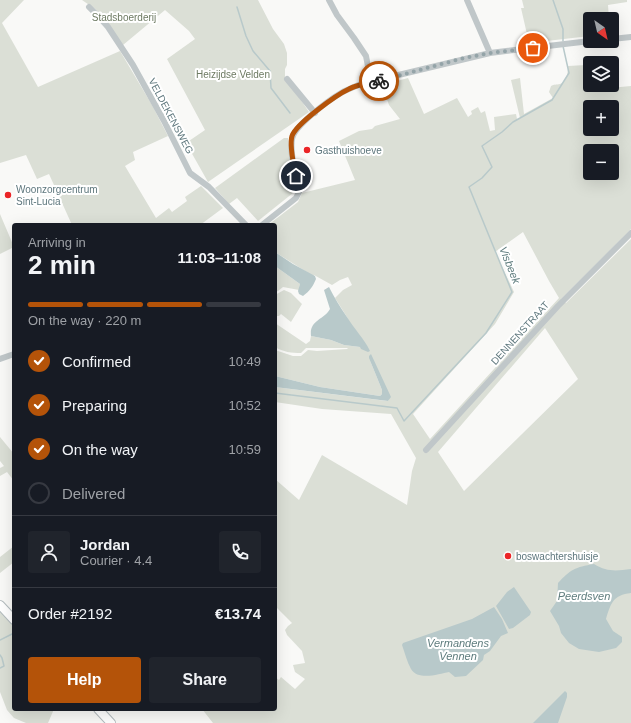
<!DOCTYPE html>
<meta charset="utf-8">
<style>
:root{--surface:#171b24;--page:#20242c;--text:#f1f3f6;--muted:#9ea1a6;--line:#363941;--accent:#b45309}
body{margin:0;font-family:Arial,sans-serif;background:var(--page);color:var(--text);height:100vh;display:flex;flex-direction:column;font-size:15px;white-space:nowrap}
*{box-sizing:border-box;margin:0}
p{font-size:13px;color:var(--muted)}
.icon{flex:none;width:22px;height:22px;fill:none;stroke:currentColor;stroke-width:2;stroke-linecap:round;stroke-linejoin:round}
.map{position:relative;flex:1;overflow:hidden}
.drawer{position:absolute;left:12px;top:223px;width:265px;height:488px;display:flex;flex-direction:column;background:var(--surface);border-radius:4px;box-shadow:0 4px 16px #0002}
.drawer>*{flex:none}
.needle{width:26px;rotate:146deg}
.buttons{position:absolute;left:583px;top:12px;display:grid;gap:8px}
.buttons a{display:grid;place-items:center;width:36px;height:36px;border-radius:4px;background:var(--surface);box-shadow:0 4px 16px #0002;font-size:20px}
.pin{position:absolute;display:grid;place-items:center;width:34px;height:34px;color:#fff;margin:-17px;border:2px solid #fff;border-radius:50%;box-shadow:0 1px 4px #0007}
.courier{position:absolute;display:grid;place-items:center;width:40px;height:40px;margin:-20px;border:3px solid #b45309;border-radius:50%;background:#fff;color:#222;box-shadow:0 1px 5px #0007}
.headline em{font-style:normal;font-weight:700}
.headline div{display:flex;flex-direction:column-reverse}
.headline{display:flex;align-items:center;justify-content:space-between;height:68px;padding:0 16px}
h1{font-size:26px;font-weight:700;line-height:30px}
.bar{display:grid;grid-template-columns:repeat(4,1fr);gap:6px 4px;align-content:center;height:48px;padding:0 16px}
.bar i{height:5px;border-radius:3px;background:var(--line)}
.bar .on{background:var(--accent)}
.bar p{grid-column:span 4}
.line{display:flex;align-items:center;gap:10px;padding:0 16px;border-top:1px solid var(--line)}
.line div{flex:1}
.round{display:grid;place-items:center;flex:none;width:42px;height:42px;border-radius:4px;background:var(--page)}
ol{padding:0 16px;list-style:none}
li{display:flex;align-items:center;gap:12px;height:44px}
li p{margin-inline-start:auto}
li .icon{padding:4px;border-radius:50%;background:var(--accent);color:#fff;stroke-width:4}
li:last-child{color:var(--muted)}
li i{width:22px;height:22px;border:2px solid var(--line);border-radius:50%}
.action{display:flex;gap:8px;margin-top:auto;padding:8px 16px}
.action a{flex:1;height:46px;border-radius:4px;background:var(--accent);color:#fff;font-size:16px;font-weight:700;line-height:46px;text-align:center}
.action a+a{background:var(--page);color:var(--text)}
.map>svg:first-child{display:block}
.green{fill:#dbdfd6;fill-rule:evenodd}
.water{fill:#b8c9ca}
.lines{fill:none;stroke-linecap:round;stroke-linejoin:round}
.stream{stroke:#b8c9ca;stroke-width:1.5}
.major-casing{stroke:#b3bbbe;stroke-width:10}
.minor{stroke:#c0c7c9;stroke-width:6}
.major{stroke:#fff;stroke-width:8}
.done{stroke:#94a4a8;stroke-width:4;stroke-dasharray:0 7.2}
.route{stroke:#b45309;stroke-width:5}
.poi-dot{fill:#eb2527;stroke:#fff;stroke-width:1.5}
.labels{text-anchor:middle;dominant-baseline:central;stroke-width:4;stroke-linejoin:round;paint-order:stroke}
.park-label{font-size:10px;fill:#6d7a62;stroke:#fff}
.street-label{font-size:10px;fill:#5e777d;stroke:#fff}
.poi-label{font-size:10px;fill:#5e777d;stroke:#fff;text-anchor:start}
.water-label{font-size:11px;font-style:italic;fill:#5e7c7d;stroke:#fff}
</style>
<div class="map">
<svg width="631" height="723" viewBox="0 0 631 723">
<rect width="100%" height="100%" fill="#f9f9f7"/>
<!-- green -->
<path class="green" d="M0 0H24L2 23 38 87 120 51 152 105 168 136 133 152 135 160 125 166 156 218 169 208 172 212 187 201 185 197 201 186 223 208 200 225H72L49 174 37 179 26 155 0 163Z
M82 0H258L273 29 284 44 287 53V65L285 69V77L309 112 208 182 186 143 205 130 167 59 195 39 189 31 165 10 123 45 95 9Z
M522 0H627V2L608 5 609 19H590V36L529 43 521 8H524Z
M586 65 587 72H590V85H609L610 88 631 86V229L561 299 566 303 631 239V723H213L202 709H275V677L279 680 281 677 295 689 305 679 295 672 293 665 305 663 302 651 287 635 285 630 288 626 292 623 275 606V479L299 500 322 455 407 505 412 471 416 458 391 414 322 409 275 402V387L387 401 389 400 369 358 382 390V394L380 396 320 387 275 376V350L293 356H301L308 350 317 351 347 349 348 348H306L301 353C292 353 283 352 275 347V323L306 344 310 341 311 336 331 340 344 345 360 347 347 317 335 298 343 290 352 285 348 277 340 280 332 285 314 275 313 276 275 252V225H268L298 202 302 193 355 180 339 141 359 131 372 129 375 126 400 119 389 105 382 85 408 78 424 114 457 98 468 117 472 114 471 111 478 107 481 113 485 111 490 131 495 130 494 117 516 114 517 119 520 118 511 80 520 78 524 114 553 98 549 92 551 86C554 84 556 85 560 84 567 82 568 72 568 66ZM590 107H612V129H590ZM590 151H612V173H590ZM523 232 549 281 559 298 430 439 413 414 495 324 514 292 495 252ZM545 328 578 379 464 491 438 452Z
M284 138H288L293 193 258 221 237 198 229 204 215 188Z
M0 214 14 247 0 254Z
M275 266 300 284 299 290 283 287 278 291 275 292Z
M284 290 291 293 302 304 291 322 281 314 279 316H275V295Z
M0 437 14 454V481L7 472 0 476V468L4 466 0 461Z
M14 546V562L0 573V557Z
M0 611 14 626V709H54L48 723H26L14 718 7 710 0 692Z"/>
<!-- water -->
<path class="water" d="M275 252 293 264 315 276 316 279C313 286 310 291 303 296L299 294 298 291 300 284 275 266Z
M329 287C334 297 340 307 347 317 354 329 364 338 370 351L368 352 361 349 360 347 344 345 331 340 311 336C309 320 324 320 330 309L324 290Z
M371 354 391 397 388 401 275 387V376L320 387 380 396 382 394V390L369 358V356Z
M594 564C607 572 616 571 631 569V593C613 595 611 603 606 619L613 631 622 637V642L616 648 599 652 579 649 569 643 561 633 559 626 550 611 557 601 558 583C570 570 575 567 594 564Z
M514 587 531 612 530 615 513 628 509 629 496 606 507 592Z
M494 607 502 619 508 633 501 636 490 651 484 655 483 660 466 676 455 677 449 672C439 674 418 681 411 669 407 662 405 653 402 645L403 643 472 619Z
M565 691 567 693V697L558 723H533Z"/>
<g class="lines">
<!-- stream -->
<path class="stream" d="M553 0 563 29V41
M237 7 246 36 253 51 270 71 271 88 290 113
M275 393 397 408 404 421 486 333 512 292 469 187 482 178 492 167 482 146 502 132 513 122 552 100 569 73 563 46
M0 640 14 633
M0 655 2 658 4 666 0 668"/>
<!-- major casing -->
<g class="major-casing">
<path id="major" d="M0 605 14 620
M98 709 111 723"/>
</g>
<!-- minor -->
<path class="minor" d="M329 0 337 15 354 38 366 56 371 82
M467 0 490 53
M89 7 100 18 108 27 133 65 164 121 190 173 209 187 246 225
M612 39 631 37
M287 79 315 113
M262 225 296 198 299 192C297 176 289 155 292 139 294 126 329 100 341 93 348 89 354 87 361 84L490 53 590 41
M0 359 14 354
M426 450 558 306 631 233"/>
<!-- major -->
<use href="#major" class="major"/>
</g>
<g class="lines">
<!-- done -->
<path class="done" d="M379 81 460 59 490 53 533 48"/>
<!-- route -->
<path class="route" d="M296 176C294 166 289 146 292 136 296 124 336 95 349 89 358 84 369 83 379 81"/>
</g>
<!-- markers -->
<g class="poi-dot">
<circle cx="307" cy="150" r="4"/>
<circle cx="8" cy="195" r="4"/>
<circle cx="508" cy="556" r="4"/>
</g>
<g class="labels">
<!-- park labels -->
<g class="park-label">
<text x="124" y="17">Stadsboerderij</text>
<text x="233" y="74">Heizijdse Velden</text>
</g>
<!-- street labels -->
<g class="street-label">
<text transform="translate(171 116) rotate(62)">VELDEKENSWEG</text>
<text transform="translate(520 333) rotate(-48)">DENNENSTRAAT</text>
</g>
<!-- poi labels -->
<g class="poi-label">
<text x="315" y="150">Gasthuishoeve</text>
<text x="16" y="189">Woonzorgcentrum<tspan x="16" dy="12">Sint-Lucia</tspan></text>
<text x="516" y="556">boswachtershuisje</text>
</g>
<!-- water labels -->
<g class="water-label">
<text transform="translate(510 265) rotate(68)">Visbeek</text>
<text x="584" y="596">Peerdsven</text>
<text x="458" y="643">Vermandens<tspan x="458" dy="13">Vennen</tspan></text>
</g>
</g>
</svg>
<div class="buttons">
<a><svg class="needle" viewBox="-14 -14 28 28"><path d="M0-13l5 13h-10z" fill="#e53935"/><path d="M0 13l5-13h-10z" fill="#9ea1a6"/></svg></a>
<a><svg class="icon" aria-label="layers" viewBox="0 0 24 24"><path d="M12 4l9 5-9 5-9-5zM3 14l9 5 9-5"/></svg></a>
<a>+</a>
<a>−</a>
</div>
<div class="pin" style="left:533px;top:48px;background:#ea580c"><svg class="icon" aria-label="bag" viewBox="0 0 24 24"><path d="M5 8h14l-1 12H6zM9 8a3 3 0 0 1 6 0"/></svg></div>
<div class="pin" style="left:296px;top:176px;background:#1f2937"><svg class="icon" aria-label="home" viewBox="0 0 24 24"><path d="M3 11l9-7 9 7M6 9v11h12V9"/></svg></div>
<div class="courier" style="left:379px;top:81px"><svg class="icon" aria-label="bike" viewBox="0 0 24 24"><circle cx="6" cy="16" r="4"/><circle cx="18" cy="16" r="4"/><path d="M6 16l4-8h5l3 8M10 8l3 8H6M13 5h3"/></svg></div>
<section class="drawer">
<div class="headline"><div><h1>2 min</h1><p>Arriving in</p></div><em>11:03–11:08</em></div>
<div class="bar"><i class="on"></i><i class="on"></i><i class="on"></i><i></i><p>On the way · 220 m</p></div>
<ol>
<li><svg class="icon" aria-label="check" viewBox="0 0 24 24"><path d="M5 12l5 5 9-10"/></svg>Confirmed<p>10:49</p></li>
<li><svg class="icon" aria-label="check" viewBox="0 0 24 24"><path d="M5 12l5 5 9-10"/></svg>Preparing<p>10:52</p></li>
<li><svg class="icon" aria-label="check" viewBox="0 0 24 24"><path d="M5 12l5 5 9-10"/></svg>On the way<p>10:59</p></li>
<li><i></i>Delivered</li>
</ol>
<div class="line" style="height:72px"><a class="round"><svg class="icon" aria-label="person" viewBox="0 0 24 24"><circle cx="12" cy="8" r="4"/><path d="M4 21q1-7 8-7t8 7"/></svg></a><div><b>Jordan</b><p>Courier · 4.4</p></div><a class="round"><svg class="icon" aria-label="phone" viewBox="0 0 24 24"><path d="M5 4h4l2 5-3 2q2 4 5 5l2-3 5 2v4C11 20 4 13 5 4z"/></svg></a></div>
<div class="line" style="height:52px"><div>Order #2192</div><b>€13.74</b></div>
<div class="action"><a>Help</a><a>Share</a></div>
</section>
</div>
